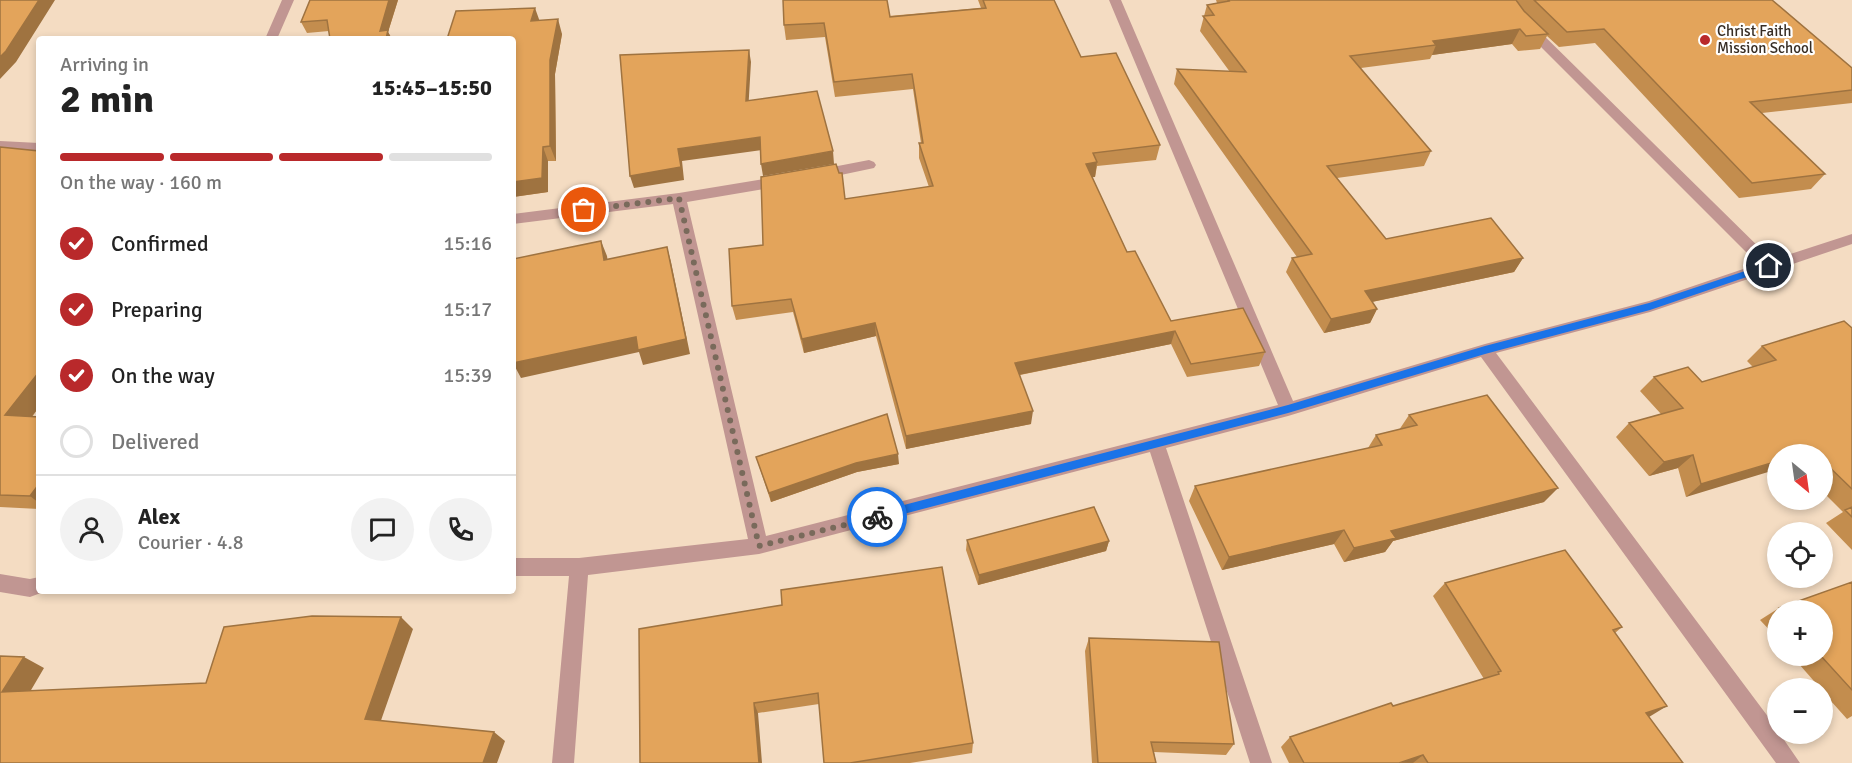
<!DOCTYPE html>
<meta charset="utf-8">
<style>
:root{--surface:#fff;--page:#f2f2f2;--text:#222;--muted:#767676;--line:#e0e0e0;--accent:#b9292b}
body{margin:0;font-family:Signika,sans-serif;background:var(--page);color:var(--text);height:100vh;display:flex;flex-direction:column;font-size:22px;white-space:nowrap}
*{box-sizing:border-box;margin:0}
p{font-size:20px;color:var(--muted)}
.icon{flex:none;width:33px;height:33px;fill:none;stroke:currentColor;stroke-width:2;stroke-linecap:round;stroke-linejoin:round}
.map{position:relative;flex:1;overflow:hidden}
.details{position:absolute;left:36px;top:36px;width:480px;height:558px;display:flex;flex-direction:column;background:var(--surface);border-radius:6px;box-shadow:0 3px 9px #0003}
.details>*{flex:none}
.needle{width:39px;rotate:151deg}
.fabs{position:absolute;left:1767px;top:444px;display:grid;gap:12px}
.fabs a{display:grid;place-items:center;width:66px;height:66px;border-radius:50%;background:var(--surface);box-shadow:0 3px 9px #0003;font-size:30px}
.pin{position:absolute;display:grid;place-items:center;width:51px;height:51px;color:#fff;margin:-26px;border:3px solid #fff;border-radius:50%;box-shadow:0 2px 6px #0007}
.courier{position:absolute;display:grid;place-items:center;width:60px;height:60px;margin:-30px;border:4px solid #1a73e8;border-radius:50%;background:#fff;color:#222;box-shadow:0 2px 8px #0007}
.overview em{font-style:normal;font-weight:700}
.overview div{display:flex;flex-direction:column-reverse}
.overview{display:flex;align-items:center;justify-content:space-between;height:102px;padding:0 24px}
h1{font-size:39px;font-weight:700;line-height:45px}
.bar{display:grid;grid-template-columns:repeat(4,1fr);gap:9px 6px;align-content:center;height:72px;padding:0 24px}
.bar i{height:8px;border-radius:4px;background:var(--line)}
.bar .active{background:var(--accent)}
.bar p{grid-column:span 4}
.line{display:flex;align-items:center;gap:15px;padding:0 24px;border-top:2px solid var(--line)}
.line div{flex:1}
.round{display:grid;place-items:center;flex:none;width:63px;height:63px;border-radius:32px;background:var(--page)}
ol{padding:0 24px;list-style:none}
li{display:flex;align-items:center;gap:18px;height:66px}
li p{margin-inline-start:auto}
li .icon{padding:6px;border-radius:50%;background:var(--accent);color:#fff;stroke-width:4}
li:last-child{color:var(--muted)}
li i{width:33px;height:33px;border:3px solid var(--line);border-radius:50%}
.map>svg:first-child{display:block}
.lines{fill:none;stroke-linecap:round;stroke-linejoin:round}
.minor{fill:#c19692;fill-rule:evenodd}
.wall{fill:#c38d4e}
.shaded-wall{fill:#9f7340}
.building{fill:#e3a45b;stroke:#9f7340;stroke-width:1.5}
.route{fill:#1a73e8}
.done{stroke:#796a5b;stroke-width:6;stroke-dasharray:0 10.8}
.poi-dot{fill:#b9292b;stroke:#fff;stroke-width:2}
.labels{text-anchor:middle;dominant-baseline:central;stroke-width:4.5;stroke-linejoin:round;paint-order:stroke}
.far-poi-label{font-size:15px;fill:#372d24;stroke:#fff;text-anchor:start}
</style>
<div class="map">
<svg width="1852" height="763" viewBox="0 0 1852 763">
<rect width="100%" height="100%" fill="#f4dcc2"/>
<g class="lines">
<!-- minor -->
<path class="minor" d="M282 0H294L277 39H265Z
M1109 0H1121L1293 401 1485 344 1649 301 1758 264 1518 24 1500 0H1512L1526 18 1772 260 1852 234V244L1650 312 1496 353 1778 730V734H1780L1800 763H1776L1481 357 1288 416 1166 448 1272 763H1250L1150 452 759 554 588 575 574 763H552L569 576H513V558H579L748 539 673 204 513 224V214L679 193 782 176 787 178 789 181 782 186 687 202 766 536 1278 405Z
M0 141 39 143V151L0 149Z
M869 160 874 162 876 165 874 168 817 180 810 175 817 170Z
M0 574 30 579 39 577V591H46L30 597 0 592Z"/>
</g>
<!-- wall -->
<path class="wall" d="M310 0H398L388 32 392 39H330L329 31 307 33 301 22Z
M978 0H1054L1081 57 1160 145 1156 160 1097 166 1095 177H1092L1127 252 1171 321 1265 352 1259 366 1187 377 1171 344 1020 375 1031 424 906 449 876 336 804 353 793 312 736 320 732 306 763 245 845 199 929 187 919 158V143H921L913 89 835 97 825 37 786 40 784 25 981 8Z
M1216 0H1772L1852 68V103L1762 113 1825 174 1811 189 1739 198 1595 43 1559 47 1547 36 1540 49 1518 51 1512 44 1432 55 1430 59 1361 68 1431 151 1424 166 1337 178 1386 239 1523 258 1514 272 1372 302 1377 309 1370 323 1324 333 1286 272 1292 258 1297 257 1174 84 1177 69 1230 72 1200 31 1207 5 1217 3Z
M539 21 562 34 555 74 556 161H548V192L513 197V39Z
M0 147 39 151V407L32 417H39V509L0 507Z
M1852 328V550L1826 523 1843 512 1822 491V454H1778L1686 497 1678 468 1649 476 1616 437 1629 423 1661 414 1640 391 1654 377 1702 382 1753 367 1747 361 1762 346Z
M1409 415 1544 502 1393 541 1385 552 1344 562 1334 544 1222 570 1189 501 1195 486 1368 448 1376 435 1399 430Z
M756 457 899 464 857 472 771 502Z
M967 540 1109 541 1106 551 978 585 966 550Z
M1852 582V716L1847 719 1822 691V688H1820L1792 656H1822V610H1778V639L1760 620 1779 608Z
M1445 583 1622 627 1615 633 1649 717 1683 763H1289L1281 747 1290 737 1484 679 1433 596Z
M639 629 973 743 972 753 910 763H824L819 704 758 713Z
M1089 638 1234 744 1226 755 1154 752 1156 763H1092L1085 651Z"/>
<!-- shaded-wall -->
<path class="shaded-wall" d="M39 0H55L16 62 0 79V57Z
M389 0H398L388 32 392 39H384L380 31Z
M535 8 540 22 531 21Z
M558 19 562 34 555 74 556 161 550 146V60Z
M1520 29 1512 44 1432 55 1436 45 1433 41Z
M749 50 751 62 748 113 746 101Z
M760 137 762 150 682 161 684 180 634 188 630 176 678 149Z
M543 147 548 161V192L513 197V182Z
M833 151 834 164 763 176 761 164Z
M1097 162 1095 177 1083 178 1086 164Z
M601 241 607 256 610 276 604 260Z
M667 247 671 262 690 354 643 365 639 352 521 378 513 363 636 337Z
M1523 258 1514 272 1357 305 1365 291Z
M1377 309 1370 323 1324 333 1331 319Z
M875 323 876 336 804 353 802 339Z
M1175 331 1171 344 1014 376 1015 363Z
M39 372V407L22 429 5 415Z
M1033 411 1031 424 906 449V436Z
M1813 450 1807 454H1798Z
M898 454 899 464 857 472 771 502 769 493 856 463Z
M1693 455 1678 468 1649 476 1664 462Z
M1778 461V469L1686 497 1701 484Z
M39 484V503L30 496Z
M1558 488 1544 502 1393 541 1385 552 1344 562 1354 548 1391 531Z
M1344 530 1334 544 1222 570 1229 557Z
M1109 541 1106 551 978 585 979 575Z
M401 617 413 629 378 729 365 719Z
M24 657 44 668 24 702 2 692Z
M754 703 758 713 762 763H759Z
M1667 706 1649 717 1646 713Z
M494 732 505 741 497 763H483Z
M1423 755 1413 763H1399Z"/>
<!-- building -->
<path class="building" d="M0 0H39L6 51 0 57Z
M310 0H389L380 31 388 30 386 39H330L327 20 301 22Z
M783 0H887L890 17 986 8 983 0H1054L1081 57 1116 53 1160 145 1093 153 1097 162 1086 164 1127 252 1135 251 1171 321 1243 308 1265 352 1191 364 1175 331 1015 363 1033 411 906 436 875 323 802 339 791 299 732 306 729 249 763 245 761 177 836 164 839 173H842L845 199 933 186 919 143H923L912 74 834 82 824 23 784 25Z
M1228 0H1516L1524 11 1548 34 1526 36 1520 29 1433 41 1436 45 1350 56 1431 151 1327 166 1386 239 1491 218 1523 258 1365 291 1377 309 1331 319 1292 258 1312 254 1177 69 1246 72 1203 16 1214 15 1207 5 1229 1Z
M1534 0H1772L1852 68V90L1750 102 1825 174 1752 183 1604 29 1567 32Z
M535 8 531 21 558 19 550 60V146L543 147 542 178 513 182V39H447L456 11Z
M749 50 746 101 817 91 833 151 761 164 760 137 678 149 681 167 630 176 620 55Z
M0 147 39 151V372L5 415 39 417V484L30 496 0 495Z
M601 241 604 260 667 247 686 339 638 350 636 337 513 363V259Z
M1844 321 1852 328V489L1822 460V454H1817L1813 450 1798 454H1778V461L1701 484 1693 455 1664 462 1629 423 1683 408 1654 377 1688 367 1702 382 1776 360 1762 346Z
M1487 395 1558 488 1391 531 1396 538 1354 548 1344 530 1229 557 1195 486 1382 445 1376 435 1417 425 1409 415Z
M887 414 898 454 856 463 769 493 756 457Z
M1094 507 1109 541 979 575 967 540Z
M1852 507V517L1845 510Z
M1565 550 1622 627 1613 630 1667 706 1646 713 1683 763H1428L1423 755 1399 763H1304L1290 737 1391 703 1393 706 1499 674 1498 672 1501 671 1445 583Z
M942 567 973 743 850 763H824L818 693 754 703 759 763H640L639 629 782 605 781 590Z
M1852 582V690L1821 656H1822V610H1781L1779 608Z
M312 616 401 617 365 719 494 732 483 763H0V656L24 657 2 692 206 683 224 627Z
M1089 638 1219 642 1234 744 1151 742 1156 763H1098Z"/>
<!-- route -->
<path class="route" d="M1769 263 1774 266 1773 268 1650 310 1485 354 1288 413 877 521 872 517 877 512 1288 405 1485 346 1649 303Z"/>
<g class="lines">
<!-- done -->
<path class="done" d="M584 210 679 198 759 546 877 517"/>
</g>
<!-- markers -->
<circle class="poi-dot" cx="1705" cy="40" r="6"/>
<g class="labels">
<!-- far-poi labels -->
<g class="far-poi-label">
<text x="1717" y="31">Christ Faith<tspan x="1717" dy="17">Mission School</tspan></text>
</g>
</g>
</svg>
<div class="fabs">
<a><svg class="needle" viewBox="-14 -14 28 28"><path d="M0-13l5 13h-10z" fill="#e53935"/><path d="M0 13l5-13h-10z" fill="#767676"/></svg></a>
<a><svg class="icon" aria-label="locate" viewBox="0 0 24 24"><circle cx="12" cy="12" r="6"/><path d="M12 2v4M12 18v4M2 12h4M18 12h4"/></svg></a>
<a>+</a>
<a>−</a>
</div>
<div class="pin" style="left:584px;top:210px;background:#ea580c"><svg class="icon" aria-label="bag" viewBox="0 0 24 24"><path d="M5 8h14l-1 12H6zM9 8a3 3 0 0 1 6 0"/></svg></div>
<div class="pin" style="left:1769px;top:266px;background:#1f2937"><svg class="icon" aria-label="home" viewBox="0 0 24 24"><path d="M3 11l9-7 9 7M6 9v11h12V9"/></svg></div>
<div class="courier" style="left:877px;top:517px"><svg class="icon" aria-label="bike" viewBox="0 0 24 24"><circle cx="6" cy="16" r="4"/><circle cx="18" cy="16" r="4"/><path d="M6 16l4-8h5l3 8M10 8l3 8H6M13 5h3"/></svg></div>
<section class="details">
<div class="overview"><div><h1>2 min</h1><p>Arriving in</p></div><em>15:45–15:50</em></div>
<div class="bar"><i class="active"></i><i class="active"></i><i class="active"></i><i></i><p>On the way · 160 m</p></div>
<ol>
<li><svg class="icon" aria-label="check" viewBox="0 0 24 24"><path d="M5 12l5 5 9-10"/></svg>Confirmed<p>15:16</p></li>
<li><svg class="icon" aria-label="check" viewBox="0 0 24 24"><path d="M5 12l5 5 9-10"/></svg>Preparing<p>15:17</p></li>
<li><svg class="icon" aria-label="check" viewBox="0 0 24 24"><path d="M5 12l5 5 9-10"/></svg>On the way<p>15:39</p></li>
<li><i></i>Delivered</li>
</ol>
<div class="line" style="height:108px"><a class="round"><svg class="icon" aria-label="person" viewBox="0 0 24 24"><circle cx="12" cy="8" r="4"/><path d="M4 21q1-7 8-7t8 7"/></svg></a><div><b>Alex</b><p>Courier · 4.8</p></div><a class="round"><svg class="icon" aria-label="chat" viewBox="0 0 24 24"><path d="M4 5h16v11H9l-5 4z"/></svg></a><a class="round"><svg class="icon" aria-label="phone" viewBox="0 0 24 24"><path d="M5 4h4l2 5-3 2q2 4 5 5l2-3 5 2v4C11 20 4 13 5 4z"/></svg></a></div>
</section>
</div>
